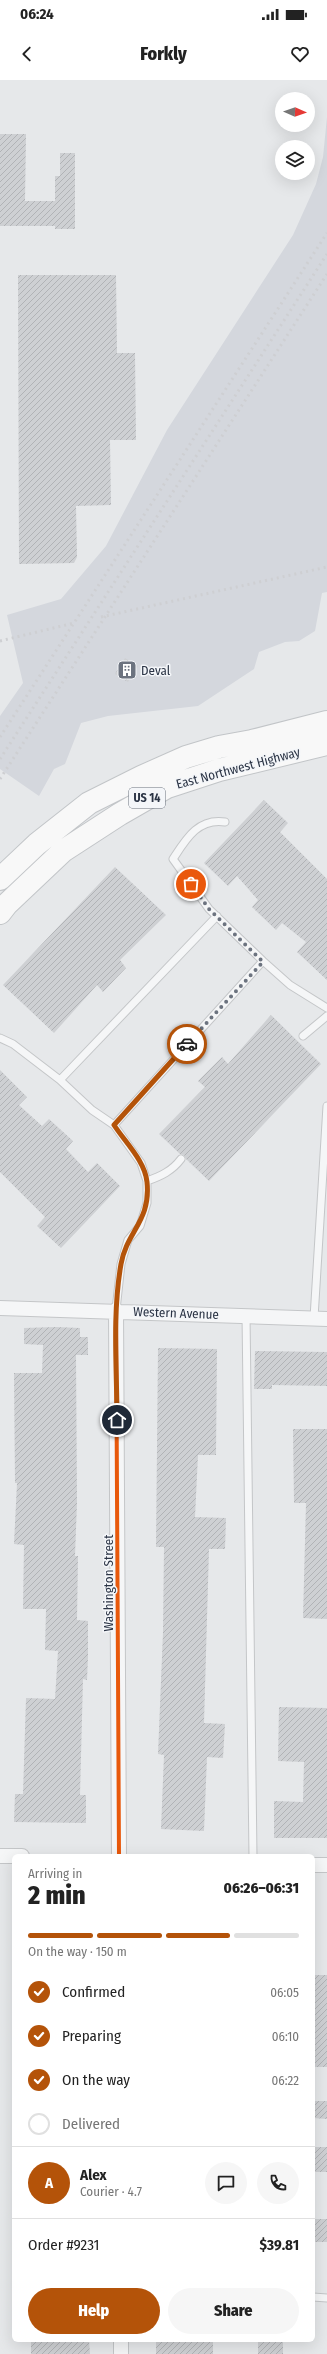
<!DOCTYPE html>
<meta charset="utf-8">
<style>
:root{--surface:#fff;--page:#f6f6f6;--text:#222;--muted:#767676;--line:#e0e0e0;--accent:#b45309}
body{margin:0;font-family:"Fira Sans Condensed",sans-serif;background:var(--page);color:var(--text);height:100vh;display:flex;flex-direction:column;font-size:15px;white-space:nowrap}
*{box-sizing:border-box;margin:0}
p{font-size:13px;color:var(--muted)}
.icon{flex:none;width:22px;height:22px;fill:none;stroke:currentColor;stroke-width:2;stroke-linecap:round;stroke-linejoin:round}
.map{position:relative;flex:1;overflow:hidden}
.drawer{position:absolute;left:12px;top:1774px;width:303px;height:488px;display:flex;flex-direction:column;background:var(--surface);border-radius:6px;box-shadow:0 4px 16px #0002}
.drawer>*{flex:none}
.needle{width:26px;rotate:92deg}
.fabs{position:absolute;left:275px;top:12px;display:grid;gap:8px}
.fabs a{display:grid;place-items:center;width:40px;height:40px;border-radius:50%;background:var(--surface);box-shadow:0 4px 16px #0002;font-size:20px}
.pin{position:absolute;display:grid;place-items:center;width:34px;height:34px;color:#fff;margin:-17px;border:2px solid #fff;border-radius:50%;box-shadow:0 1px 4px #0007}
.courier{position:absolute;display:grid;place-items:center;width:40px;height:40px;margin:-20px;border:3px solid #b45309;border-radius:50%;background:#fff;color:#222;box-shadow:0 1px 5px #0007}
.headline em{font-style:normal;font-weight:800}
.headline div{display:flex;flex-direction:column-reverse}
.headline{display:flex;align-items:center;justify-content:space-between;height:68px;padding:0 16px}
h1{font-size:26px;font-weight:800;line-height:30px}
.bar{display:grid;grid-template-columns:repeat(4,1fr);gap:6px 4px;align-content:center;height:48px;padding:0 16px}
.bar i{height:5px;border-radius:3px;background:var(--line)}
.bar .active{background:var(--accent)}
.bar p{grid-column:span 4}
.line{display:flex;align-items:center;gap:10px;padding:0 16px;border-top:1px solid var(--line)}
.line div{flex:1}
.round{display:grid;place-items:center;flex:none;width:42px;height:42px;border-radius:21px;background:var(--page)}
ol{padding:0 16px;list-style:none}
li{display:flex;align-items:center;gap:12px;height:44px}
li p{margin-inline-start:auto}
li .icon{padding:4px;border-radius:50%;background:var(--accent);color:#fff;stroke-width:4}
li:last-child{color:var(--muted)}
li i{width:22px;height:22px;border:2px solid var(--line);border-radius:50%}
.button{display:flex;gap:8px;margin-top:auto;padding:8px 16px}
.button a{flex:1;height:46px;border-radius:24px;background:var(--accent);color:#fff;font-size:16px;font-weight:800;line-height:46px;text-align:center}
.button a+a{background:var(--page);color:var(--text)}
.status{display:flex;justify-content:space-between;align-items:center;height:28px;padding:0 20px;background:var(--surface);direction:ltr}
.status svg{height:11px;fill:currentColor}
header{display:flex;justify-content:space-between;align-items:center;height:52px;padding:0 16px;background:var(--surface);font-size:18px;font-weight:800}
.map>svg:first-child{display:block}
.built{fill:#d4d7dd}
.building{fill:url(#building-hatch)}
.lines{fill:none;stroke-linecap:round;stroke-linejoin:round}
.service-casing{stroke:#c4c6c8;stroke-width:9}
.minor-casing{stroke:#c4c6c8;stroke-width:16}
.primary-casing{stroke:#c2c5c8;stroke-width:24}
.service{stroke:#f5f6f7;stroke-width:7}
.minor{stroke:#f5f6f7;stroke-width:14}
.primary{stroke:#f8f8f8;stroke-width:22}
.rail{stroke:#cecfd2;stroke-width:3;stroke-dasharray:2 4;stroke-linecap:butt}
.cycleway-casing{stroke:#f4f6f9;stroke-width:6}
.cycleway{stroke:#e8590c;stroke-width:4}
.done{stroke:#6c737f;stroke-width:4;stroke-dasharray:0 7.2}
.route{stroke:#b45309;stroke-width:5}
.labels{text-anchor:middle;dominant-baseline:central;stroke-width:3;stroke-linejoin:round;paint-order:stroke}
.shield{fill:#f4f6f9;stroke:#676e7b;stroke-width:1}
.shield-label{font-size:12px;font-weight:bold;fill:#2b3445}
.poi-label{font-size:13px;fill:#2b3445;stroke:#f4f6f9;text-anchor:start}
.street-label{font-size:13px;fill:#2b3445;stroke:#f4f6f9}
</style>
<div class="status"><b>06:24</b><svg viewBox="0 0 49 12"><path d="M0 12V9h3v3zM5 12V6h3v6zM10 12V3h3v9zM15 12V0h3v12zM26 1h20v11H26zM47 4h2v5h-2z"/></svg></div>
<header><svg class="icon" aria-label="back" viewBox="0 0 24 24"><path d="M15 5l-7 7 7 7"/></svg>Forkly<svg class="icon" aria-label="heart" viewBox="0 0 24 24"><path d="M12 20l-8-8c-3-5 5-10 8-4 3-6 11-1 8 4z"/></svg></header>
<div class="map">
<svg width="327" height="2274" viewBox="0 0 327 2274">
<defs>
<pattern id="building-hatch" width="6" height="6" patternUnits="userSpaceOnUse"><rect width="6" height="6" fill="#ced0d3"/><path d="M-1 1l2-2M0 6l6-6M5 7l2-2" fill="none" stroke="#b1b3b6"/></pattern>
</defs>
<rect width="100%" height="100%" fill="#e6e8ea"/>
<!-- built -->
<path class="built" d="M327 37V512L322 513 315 551 299 561 285 562 259 572 254 589 198 626 108 636 81 643 65 684 54 689 39 716 0 689V636L23 603 7 535 61 519 106 466 167 350 293 155 316 104 323 77Z"/>
<!-- building -->
<path class="building" d="M0 54H26L25 121H55V96H60V73H75V149H55V146H0Z
M18 195H116L117 273H135L136 360H110L111 425 76 426 77 477 74 483 19 484Z
M125 578 138 586 128 602 115 594Z
M264 720 288 743 280 752 327 799V900L297 872 306 862 282 843 276 850 252 827 258 820 237 796 228 806 204 783Z
M115 787 166 835 120 880 126 888 103 912 97 905 54 953 3 905Z
M271 935 321 984 209 1101 186 1079 184 1075 180 1074 159 1054 205 1007 198 1001 222 977 228 984Z
M0 990 27 1017 19 1025 42 1046 49 1039 73 1061 66 1069 88 1092 97 1083 120 1106 61 1168 37 1146 45 1137 0 1092Z
M56 1247 80 1248V1257H88V1275H76L77 1423 75 1476H78L77 1540 88 1541V1577L87 1600 83 1599 80 1715H86V1743L14 1742 15 1714H23L26 1618 55 1619 58 1571 45 1570 46 1529H23L24 1465 14 1464 17 1403H15L14 1293H42L43 1265 24 1264V1248Z
M158 1268 217 1269 216 1375H198L195 1437 226 1438 225 1469H209L204 1643 225 1644 223 1678 207 1677 204 1751 161 1749 164 1675 158 1674 163 1552 164 1467H156Z
M255 1271 327 1272V1306L272 1305V1309H254Z
M293 1349H327V1539L303 1538 306 1423H294Z
M279 1627 327 1628V1758H274V1721L303 1722 304 1682 278 1681Z
M313 1895H327V1987H313Z
M313 2021H327V2039L313 2038Z
M313 2067H327V2092H313Z
M313 2139H327V2162H313Z
M31 2260H89L90 2274H31Z
M156 2260H213V2274H156Z
M258 2260H283V2274H258Z"/>
<g class="lines">
<!-- service casing -->
<g class="service-casing">
<path id="service" d="M225 742C198 738 186 759 173 779L209 829 263 881 290 905 327 928
M303 956 327 936
M0 958 13 964 60 1000 92 1030 114 1045 141 1083 147 1101V1123L140 1146 128 1160 121 1184 116 1230
M60 1000 217 836
M114 1045 263 881
M147 1101C161 1096 172 1091 181 1079
M246 1235 253 1776
M314 1238 327 1026
M313 2217 327 2218"/>
</g>
<!-- minor casing -->
<g class="minor-casing">
<path id="minor" d="M0 1228 327 1239
M116 1230 119 1776
M0 1776H22
M313 1785H327
M121 2260V2274"/>
</g>
<!-- primary casing -->
<g class="primary-casing">
<path id="primary" d="M0 799 37 764 89 723 141 697 186 677 219 667 252 661 327 642
M0 833 7 824 63 771 120 734 167 707 219 690 327 664"/>
</g>
<!-- service -->
<use href="#service" class="service"/>
<!-- minor -->
<use href="#minor" class="minor"/>
<!-- primary -->
<use href="#primary" class="primary"/>
<!-- rail -->
<path class="rail" d="M101 537 327 487
M0 561 74 543
M0 657 327 153
M0 679 327 174
M0 699 327 194"/>
<!-- cycleway casing -->
<g class="cycleway-casing">
<path id="cycleway" d="M116 1230 119 1776"/>
</g>
<!-- cycleway -->
<use href="#cycleway" class="cycleway"/>
</g>
<g class="lines">
<!-- done -->
<path class="done" d="M187 964 263 882 209 829 191 804"/>
<!-- route -->
<path class="route" d="M117 1340C117 1289 112 1235 121 1184 127 1151 151 1141 147 1102 145 1081 125 1062 114 1045L187 964"/>
</g>
<!-- icons -->
<defs>
<g id="building-square" transform="scale(1)"><rect x="-9" y="-9" width="18" height="18" rx="4" fill="#6c737f" stroke="#f4f6f9"/><path d="M-4-6H4V6H1V3H-1V6H-4ZM-2.5-4.3h1.7v1.8h-1.7ZM.8-4.3h1.7v1.8H.8ZM-2.5-1h1.7V.8h-1.7ZM.8-1h1.7V.8H.8Z" fill="#fff"/></g>
</defs>
<g fill-rule="evenodd">
<use href="#building-square" x="127" y="590"/>
</g>
<g class="labels">
<!-- shield labels -->
<rect class="shield" x="129" y="708" width="36" height="20" rx="3"/>
<g class="shield-label">
<text x="147" y="718">US 14</text>
</g>
<!-- poi labels -->
<g class="poi-label">
<text x="141" y="590">Deval</text>
</g>
<!-- street labels -->
<g class="street-label">
<text transform="translate(238 688) rotate(-15)">East Northwest Highway</text>
<text transform="translate(176 1233) rotate(2)">Western Avenue</text>
<text transform="translate(108 1503) rotate(-90)">Washington Street</text>
</g>
</g>
</svg>
<div class="fabs">
<a><svg class="needle" viewBox="-14 -14 28 28"><path d="M0-13l5 13h-10z" fill="#e53935"/><path d="M0 13l5-13h-10z" fill="#767676"/></svg></a>
<a><svg class="icon" aria-label="layers" viewBox="0 0 24 24"><path d="M12 4l9 5-9 5-9-5zM3 14l9 5 9-5"/></svg></a>
</div>
<div class="pin" style="left:191px;top:804px;background:#ea580c"><svg class="icon" aria-label="bag" viewBox="0 0 24 24"><path d="M5 8h14l-1 12H6zM9 8a3 3 0 0 1 6 0"/></svg></div>
<div class="pin" style="left:117px;top:1340px;background:#1f2937"><svg class="icon" aria-label="home" viewBox="0 0 24 24"><path d="M3 11l9-7 9 7M6 9v11h12V9"/></svg></div>
<div class="courier" style="left:187px;top:964px"><svg class="icon" aria-label="car" viewBox="0 0 24 24"><path d="M5 17H2v-5l4-1 3-4h7l3 4 3 1v5h-3M9 17h6M6 11h13"/><circle cx="7" cy="17" r="2"/><circle cx="17" cy="17" r="2"/></svg></div>
<section class="drawer">
<div class="headline"><div><h1>2 min</h1><p>Arriving in</p></div><em>06:26–06:31</em></div>
<div class="bar"><i class="active"></i><i class="active"></i><i class="active"></i><i></i><p>On the way · 150 m</p></div>
<ol>
<li><svg class="icon" aria-label="check" viewBox="0 0 24 24"><path d="M5 12l5 5 9-10"/></svg>Confirmed<p>06:05</p></li>
<li><svg class="icon" aria-label="check" viewBox="0 0 24 24"><path d="M5 12l5 5 9-10"/></svg>Preparing<p>06:10</p></li>
<li><svg class="icon" aria-label="check" viewBox="0 0 24 24"><path d="M5 12l5 5 9-10"/></svg>On the way<p>06:22</p></li>
<li><i></i>Delivered</li>
</ol>
<div class="line" style="height:72px"><b class="round" style="background:var(--accent);color:#fff">A</b><div><b>Alex</b><p>Courier · 4.7</p></div><a class="round"><svg class="icon" aria-label="chat" viewBox="0 0 24 24"><path d="M4 5h16v11H9l-5 4z"/></svg></a><a class="round"><svg class="icon" aria-label="phone" viewBox="0 0 24 24"><path d="M5 4h4l2 5-3 2q2 4 5 5l2-3 5 2v4C11 20 4 13 5 4z"/></svg></a></div>
<div class="line" style="height:52px"><div>Order #9231</div><b>$39.81</b></div>
<div class="button"><a>Help</a><a>Share</a></div>
</section>
</div>
